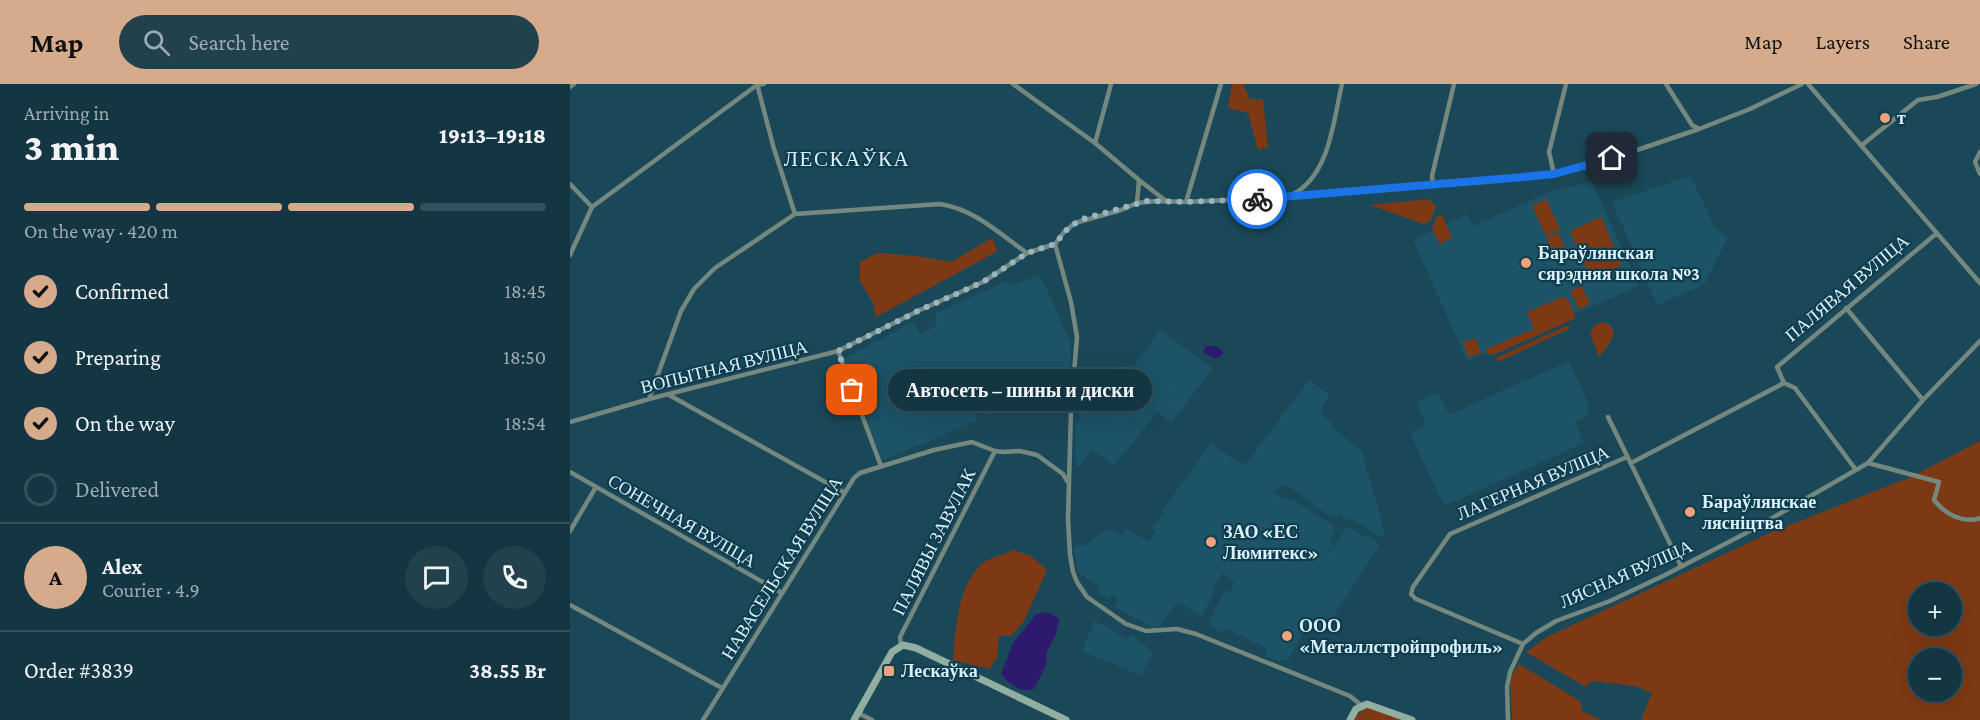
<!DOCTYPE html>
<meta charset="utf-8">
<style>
:root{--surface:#143642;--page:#21414d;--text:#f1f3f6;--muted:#9dabb2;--line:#33505b;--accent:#d6ab8b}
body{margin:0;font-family:"Crimson Pro",serif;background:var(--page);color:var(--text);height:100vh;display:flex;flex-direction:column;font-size:22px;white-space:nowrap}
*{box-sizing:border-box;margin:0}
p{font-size:20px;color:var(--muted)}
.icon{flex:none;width:33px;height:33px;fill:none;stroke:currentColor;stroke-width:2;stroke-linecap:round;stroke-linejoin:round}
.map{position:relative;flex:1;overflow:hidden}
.drawer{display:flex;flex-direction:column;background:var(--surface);width:570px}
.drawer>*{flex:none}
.tools{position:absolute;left:1338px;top:498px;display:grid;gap:12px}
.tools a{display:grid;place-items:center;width:54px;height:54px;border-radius:50%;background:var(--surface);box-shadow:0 6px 24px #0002,0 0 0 2px var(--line);font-size:30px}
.pin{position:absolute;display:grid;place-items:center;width:51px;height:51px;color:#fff;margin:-26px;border-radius:12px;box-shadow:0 3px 9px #0006}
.courier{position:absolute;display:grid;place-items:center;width:60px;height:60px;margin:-30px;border:4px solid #1a73e8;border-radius:50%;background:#fff;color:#222;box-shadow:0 2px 8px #0007}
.bubble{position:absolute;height:42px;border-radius:21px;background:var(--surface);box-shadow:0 6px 24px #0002,0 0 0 2px var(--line);font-size:20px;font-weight:800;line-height:42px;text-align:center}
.head em{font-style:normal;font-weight:800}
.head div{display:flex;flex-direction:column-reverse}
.head{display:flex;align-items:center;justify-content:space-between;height:102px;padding:0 24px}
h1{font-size:39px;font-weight:800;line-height:45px}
.bar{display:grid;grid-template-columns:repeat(4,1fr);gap:9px 6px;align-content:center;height:72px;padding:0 24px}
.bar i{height:8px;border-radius:4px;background:var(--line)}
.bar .selected{background:var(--accent)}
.bar p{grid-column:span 4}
.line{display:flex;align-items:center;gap:15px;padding:0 24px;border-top:2px solid var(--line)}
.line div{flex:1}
.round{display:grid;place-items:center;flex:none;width:63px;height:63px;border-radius:32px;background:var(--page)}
ol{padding:0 24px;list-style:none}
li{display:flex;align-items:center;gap:18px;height:66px}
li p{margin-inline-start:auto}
li .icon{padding:6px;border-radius:50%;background:var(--accent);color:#111;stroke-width:4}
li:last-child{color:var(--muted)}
li i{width:33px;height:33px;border:3px solid var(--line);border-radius:50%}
header{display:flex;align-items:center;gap:36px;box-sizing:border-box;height:84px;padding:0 30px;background:var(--accent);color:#111}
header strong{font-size:28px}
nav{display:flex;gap:33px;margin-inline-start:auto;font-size:21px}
.search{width:420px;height:54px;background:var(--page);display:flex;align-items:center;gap:15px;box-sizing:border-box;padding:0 21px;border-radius:33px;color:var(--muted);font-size:22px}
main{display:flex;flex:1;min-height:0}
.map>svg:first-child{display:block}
.built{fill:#1c5367}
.green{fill:#7d3913;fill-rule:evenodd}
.water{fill:#2d196d}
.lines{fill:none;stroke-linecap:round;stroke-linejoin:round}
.street{stroke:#75887f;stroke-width:4.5}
.secondary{stroke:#91aea1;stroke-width:7}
.done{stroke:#97b6c2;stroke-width:6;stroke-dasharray:0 10.8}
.route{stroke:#1a73e8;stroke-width:8}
.poi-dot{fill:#f1a17c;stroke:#0f3d4d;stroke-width:2}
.labels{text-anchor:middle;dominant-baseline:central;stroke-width:4.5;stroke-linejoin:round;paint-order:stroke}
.poi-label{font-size:18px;font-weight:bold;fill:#daf1fb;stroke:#0f3d4d;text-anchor:start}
.street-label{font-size:18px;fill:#daf1fb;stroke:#0f3d4d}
.quarter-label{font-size:21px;letter-spacing:1.5px;fill:#daf1fb;stroke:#0f3d4d}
</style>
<header>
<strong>Map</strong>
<div class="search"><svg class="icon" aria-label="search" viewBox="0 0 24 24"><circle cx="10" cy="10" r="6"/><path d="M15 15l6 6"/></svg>Search here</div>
<nav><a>Map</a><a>Layers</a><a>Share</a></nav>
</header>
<main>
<section class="drawer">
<div class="head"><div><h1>3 min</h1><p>Arriving in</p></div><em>19:13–19:18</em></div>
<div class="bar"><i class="selected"></i><i class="selected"></i><i class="selected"></i><i></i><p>On the way · 420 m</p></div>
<ol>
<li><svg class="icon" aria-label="check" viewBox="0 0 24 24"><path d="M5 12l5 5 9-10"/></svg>Confirmed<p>18:45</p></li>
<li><svg class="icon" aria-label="check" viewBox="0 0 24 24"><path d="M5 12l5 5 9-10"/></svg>Preparing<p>18:50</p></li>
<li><svg class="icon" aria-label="check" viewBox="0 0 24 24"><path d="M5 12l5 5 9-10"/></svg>On the way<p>18:54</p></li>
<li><i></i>Delivered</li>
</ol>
<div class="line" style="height:108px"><b class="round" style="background:var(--accent);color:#111">A</b><div><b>Alex</b><p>Courier · 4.9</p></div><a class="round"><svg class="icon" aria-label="chat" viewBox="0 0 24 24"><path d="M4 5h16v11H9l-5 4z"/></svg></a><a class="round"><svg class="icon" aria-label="phone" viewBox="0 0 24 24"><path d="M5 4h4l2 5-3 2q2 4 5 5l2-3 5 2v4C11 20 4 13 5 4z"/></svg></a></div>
<div class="line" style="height:78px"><div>Order #3839</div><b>38.55 Br</b></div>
</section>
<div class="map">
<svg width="1410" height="636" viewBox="0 0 1410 636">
<rect width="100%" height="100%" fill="#1b4858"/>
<!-- built -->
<path class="built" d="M1121 92 1145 145 1158 153 1135 200 1087 221 1042 118Z
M1022 98 1069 202 897 277 843 156 897 130 903 142 979 108Z
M470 191 501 260 499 295 418 332 410 318 403 323 408 336 312 377 273 275 343 238 351 251 367 241 365 230 437 197 439 202Z
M590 246 643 284 601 339 587 328 544 382 522 365 509 383 506 382V338H510L512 328 546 323 550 326 564 312 551 300Z
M999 277 1019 321 1015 323 1019 331 1005 338 1014 359 874 422 840 349 856 340 846 318 868 308 879 331Z
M739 296 760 311 750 328 763 340 762 342 792 368 815 449 812 454 782 435 780 437 769 430 767 433 760 432 734 414 732 410 711 400 703 409 709 413 722 415 762 441 766 447 759 457 764 460 747 486 744 484 746 488 778 442 795 453 797 451 806 457 809 462 751 551 737 542 718 576 709 577 695 572 697 565 655 544 652 549 639 540 648 519 656 506 659 508 665 499 653 489 642 505 645 508 632 533 608 517 593 538 586 545 544 523 548 516 542 511 538 516 527 508 530 504 508 488 504 466 505 462 516 461 538 444 552 452 556 444 579 458 585 448 581 445 594 428 592 427 641 359 668 378 676 380Z
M524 537 539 543 556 556 561 550 584 569 570 591 512 567Z"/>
<!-- green -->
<path class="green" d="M662 0H673L680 15H693L698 63 688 66 678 29 658 24Z
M859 115 866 122 861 136 854 140 800 121Z
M976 115 990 145 976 152 962 122Z
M872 131 882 153 870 160 862 146 866 133Z
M1031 133 1052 181 1021 195 1000 147Z
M988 148 998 170 986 175 976 154Z
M422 154 428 167 306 233 303 219 290 197V178L307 169 347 172 381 178Z
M1012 202 1020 220 1009 225 1000 207Z
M993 213 998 215 1005 232 1004 235 923 271 917 269 916 265 964 245 957 228Z
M1032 238 1040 241 1044 249 1040 259 1029 273 1020 250 1024 242Z
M996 242 1001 244 928 278 926 274Z
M905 254 911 269 899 273 893 259Z
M1410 357V636H1071L1082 609 1065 602 1021 597 1016 603 956 568 977 553 1202 448 1341 393ZM1348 508H1382V542H1348ZM1348 574H1382V608H1348Z
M444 466 461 472 477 486 454 537 441 552H429L427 574 419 585 383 576C386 545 387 501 413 479 421 473 435 470 444 466Z
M949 580 1010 617 1012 627 1032 636H942L940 595Z
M795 624H800L833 636H783Z"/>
<!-- water -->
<path class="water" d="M636 262H645L653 267 652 271 645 275 633 268Z
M475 528 483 530 489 535 486 550 477 568 476 581 464 605C451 610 439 600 431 590L443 559 466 530Z"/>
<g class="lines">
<!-- street -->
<path class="street" d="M187 0 204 65 225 130
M443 0 525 59 569 96 567 119
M1096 0 1122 41 1129 45
M1238 0 1410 199
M0 3 4 0
M525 59 541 0
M1292 61 1348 16 1367 13 1406 0
M1410 68 1405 78 1410 90
M984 90 979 68 996 0
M569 96 596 117
M0 100 22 123
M863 102 862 92 884 0
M722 111C760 91 763 38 772 0
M616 118 651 0
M485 160 501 218 507 253 501 325 498 435 500 471 503 488 507 498 517 513 556 540 576 547 607 545 626 550 780 612 791 621
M0 171 22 123 187 1 194 0
M1276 224 1353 316
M268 267 311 382
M99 311 275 409
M79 315 111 227 124 205 145 184 225 130 370 120C404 125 430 150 457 169
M1038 333 1111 482
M0 338 79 315 268 267 350 226 413 198 457 169 485 160 494 148 505 139 551 126 567 119 587 117 616 118 719 113 921 97 984 90 1020 82 1129 45 1180 25 1232 0
M1061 379 1214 299
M1298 379 1369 398 1364 416C1375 430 1393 440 1410 434
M1286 386 1225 304 1214 299 1207 283 1367 149
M0 388 212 509
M0 447 26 403
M0 521 152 604
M953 560 846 515 841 510 843 503 880 450 1057 373
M331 562 330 553 425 367
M288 629 302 636
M133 636 284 394 290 389 364 366 402 358 425 367 433 368 450 367 467 371 493 390 499 400
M938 636 937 603 940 588 953 560 966 549 986 537 1040 517 1095 491 1176 449 1298 379 1353 316 1410 257"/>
<!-- secondary -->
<path class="secondary" d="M284 636 322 568 333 561 346 564 496 636
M780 636 786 625 797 620 842 636"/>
</g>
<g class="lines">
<!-- done -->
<path class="done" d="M282 306 268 267 350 226 413 198 457 169 485 160 499 143 513 135 577 117 616 118 687 115"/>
<!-- route -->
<path class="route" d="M687 115 942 94 984 90 1042 74"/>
</g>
<!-- markers -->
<g class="poi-dot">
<circle cx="1315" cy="34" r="6"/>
<circle cx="956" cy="179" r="6"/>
<circle cx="1120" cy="428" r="6"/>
<circle cx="641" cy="458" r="6"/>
<circle cx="717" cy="552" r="6"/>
<rect x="313" y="581" width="12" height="12" rx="3"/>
</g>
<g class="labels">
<!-- poi labels -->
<g class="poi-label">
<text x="1327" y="34">т</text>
<text x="968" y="169">Бараўлянская<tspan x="968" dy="21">сярэдняя школа №3</tspan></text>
<text x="1132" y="418">Бараўлянскае<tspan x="1132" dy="21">лясніцтва</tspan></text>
<text x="653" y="448">ЗАО «ЕС<tspan x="653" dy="21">Люмитекс»</tspan></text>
<text x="729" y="542">ООО<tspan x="729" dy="21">«Металлстройпрофиль»</tspan></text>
<text x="331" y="587">Лескаўка</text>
</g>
<!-- street labels -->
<g class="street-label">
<text transform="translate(1277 204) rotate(-40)">ПАЛЯВАЯ ВУЛІЦА</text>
<text transform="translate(154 283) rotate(-14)">ВОПЫТНАЯ ВУЛІЦА</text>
<text transform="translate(963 399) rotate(-23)">ЛАГЕРНАЯ ВУЛІЦА</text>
<text transform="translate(112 437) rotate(30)">СОНЕЧНАЯ ВУЛІЦА</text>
<text transform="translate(364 458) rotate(-63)">ПАЛЯВЫ ЗАВУЛАК</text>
<text transform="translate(212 484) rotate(-58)">НАВАСЕЛЬСКАЯ ВУЛІЦА</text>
<text transform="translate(1056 490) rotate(-24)">ЛЯСНАЯ ВУЛІЦА</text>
</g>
<!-- quarter labels -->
<g class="quarter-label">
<text x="277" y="75">ЛЕСКАЎКА</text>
</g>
</g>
</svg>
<div class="tools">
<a>+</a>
<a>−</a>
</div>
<div class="pin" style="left:282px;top:306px;background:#ea580c"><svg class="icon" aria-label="bag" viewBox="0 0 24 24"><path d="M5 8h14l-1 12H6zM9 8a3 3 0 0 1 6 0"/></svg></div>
<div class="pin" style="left:1042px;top:74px;background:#1f2937"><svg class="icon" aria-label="home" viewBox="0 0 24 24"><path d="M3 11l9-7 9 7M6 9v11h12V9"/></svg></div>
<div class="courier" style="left:687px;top:115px"><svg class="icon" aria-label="bike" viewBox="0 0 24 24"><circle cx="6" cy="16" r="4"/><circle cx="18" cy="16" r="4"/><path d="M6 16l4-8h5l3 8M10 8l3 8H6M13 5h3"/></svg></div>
<div class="bubble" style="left:318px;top:285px;width:264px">Автосеть – шины и диски</div>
</div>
</main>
